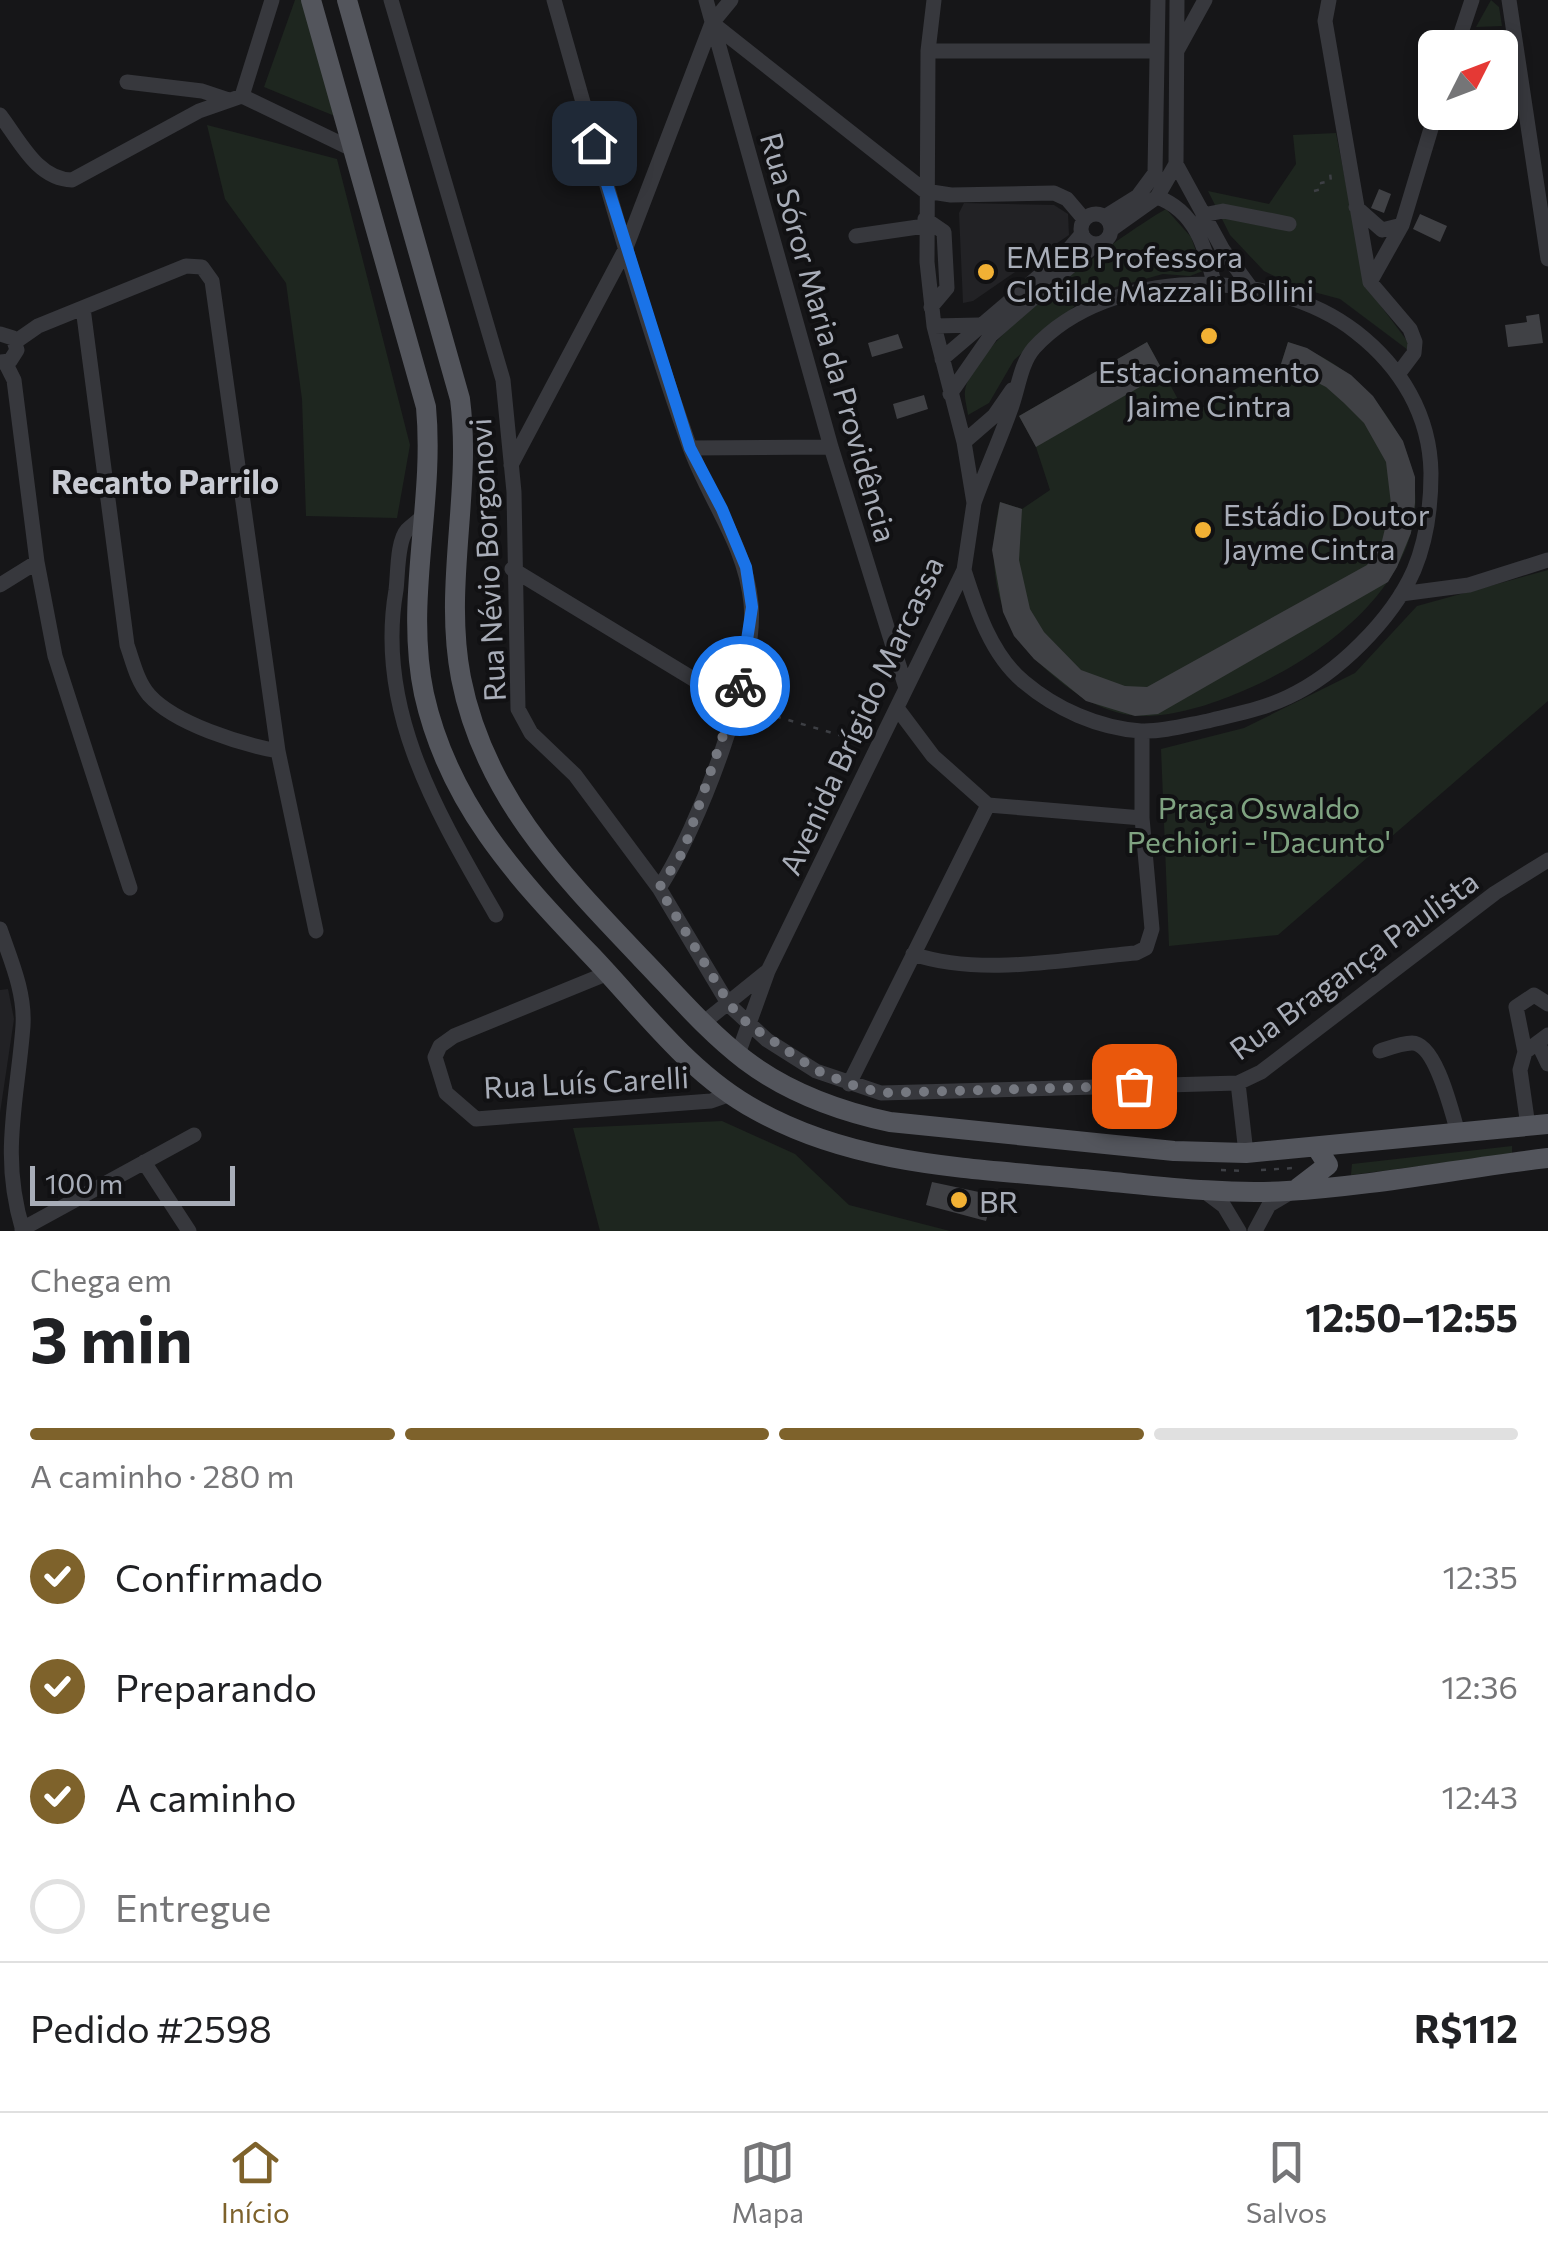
<!DOCTYPE html>
<html lang="pt">
<meta charset="utf-8">
<style>
:root{--surface:#fff;--page:#f2f2f2;--text:#202124;--muted:#757577;--line:#e0e0e0;--accent:#7e622b}
body{margin:0;font-family:Commissioner,sans-serif;background:var(--page);color:var(--text);height:100vh;display:flex;flex-direction:column;font-size:38px;white-space:nowrap}
*{box-sizing:border-box;margin:0}
p{font-size:32px;color:var(--muted)}
.icon{flex:none;width:55px;height:55px;fill:none;stroke:currentColor;stroke-width:2;stroke-linecap:round;stroke-linejoin:round}
.map{position:relative;height:1231px;overflow:hidden}
.drawer{display:flex;flex-direction:column;background:var(--surface);flex:1}
.drawer>*{flex:none}
.needle{width:65px;rotate:48deg}
.tools{position:absolute;left:1418px;top:30px;display:grid;gap:20px}
.tools a{display:grid;place-items:center;width:100px;height:100px;border-radius:15px;background:var(--surface);box-shadow:0 5px 15px #0003;font-size:50px}
.scale{position:absolute;left:30px;bottom:25px;width:205px;box-sizing:border-box;padding-left:10px;border:5px solid #a8adb8;border-top:0;font-size:28px;line-height:35px;white-space:nowrap;color:#a8adb8;-webkit-text-stroke:8px #111113;paint-order:stroke}
.pin{position:absolute;display:grid;place-items:center;width:85px;height:85px;color:#fff;margin:-42px;border-radius:20px;box-shadow:0 5px 15px #0006}
.courier{position:absolute;display:grid;place-items:center;width:100px;height:100px;margin:-50px;border:8px solid #1a73e8;border-radius:50%;background:#fff;color:#222;box-shadow:0 2px 12px #0007}
.headline em{font-style:normal;font-weight:700}
.headline div{display:flex;flex-direction:column-reverse}
.headline{display:flex;align-items:center;justify-content:space-between;height:170px;padding:0 30px}
h1{font-size:65px;font-weight:700;line-height:75px}
.bar{display:grid;grid-template-columns:repeat(4,1fr);gap:15px 10px;align-content:center;height:120px;padding:0 30px}
.bar i{height:12px;border-radius:8px;background:var(--line)}
.bar .active{background:var(--accent)}
.bar p{grid-column:span 4}
.line{display:flex;align-items:center;gap:25px;padding:0 30px;border-top:2px solid var(--line)}
.line div{flex:1}
ol{padding:0 30px;list-style:none}
li{display:flex;align-items:center;gap:30px;height:110px}
li p{margin-inline-start:auto}
li .icon{padding:10px;border-radius:50%;background:var(--accent);color:#fff;stroke-width:4}
li:last-child{color:var(--muted)}
li i{width:55px;height:55px;border:5px solid var(--line);border-radius:50%}
.tab-bar{display:flex;justify-content:space-around;align-items:center;height:140px;border-top:2px solid var(--line);background:var(--surface);font-size:28px;color:var(--muted)}
.tab-bar a{display:grid;justify-items:center;gap:5px}
.tab-bar .active{color:var(--accent)}
.map>svg:first-child{display:block}
.built{fill:#222225}
.green{fill:#1e261f}
.building{fill:#404145}
.lines{fill:none;stroke-linecap:round;stroke-linejoin:round}
.path{stroke:#3d3f44;stroke-width:2.5;stroke-dasharray:5 8;stroke-linecap:butt}
.minor{stroke:#37383d;stroke-width:15}
.major{stroke:#53555c;stroke-width:20}
.done{stroke:#757880;stroke-width:10;stroke-dasharray:0 18}
.route{stroke:#1a73e8;stroke-width:12}
.poi-dot{fill:#f2b134;stroke:#111113;stroke-width:4}
.labels{text-anchor:middle;dominant-baseline:central;stroke-width:8;stroke-linejoin:round;paint-order:stroke}
.poi-label{font-size:30px;fill:#a8adb8;stroke:#111113;text-anchor:start}
.street-label{font-size:30px;fill:#a8adb8;stroke:#111113}
.park-label{font-size:30px;fill:#7fa381;stroke:#111113}
.neighbourhood-label{font-size:32px;font-weight:bold;fill:#c9ccd4;stroke:#111113}
</style>
<div class="map">
<svg width="1548" height="1231" viewBox="0 0 1548 1231">
<rect width="100%" height="100%" fill="#161618"/>
<!-- built -->
<path class="built" d="M964 203 1054 205 1068 214 1069 235 973 301 963 303 959 213Z
M8 989 14 1019 0 1113V990Z"/>
<!-- green -->
<path class="green" d="M295 0H306L342 119 264 87Z
M1491 0 1499 7 1502 26 1476 27Z
M207 125 337 159 410 445 397 518 306 516 302 399 286 283 225 199Z
M1336 133 1366 286 1411 346 1408 350 1340 299 1299 288 1264 271 1230 235 1208 191 1269 204 1296 164 1293 135Z
M1166 209 1191 237 1203 271 1190 276 1163 274 1087 295 1014 360 989 403 968 415C967 407 964 398 965 391 971 342 1122 234 1166 209Z
M1147 342 1187 416 1281 364 1288 342C1327 355 1360 378 1384 412 1477 540 1345 651 1233 695 1204 707 1161 720 1129 715 1093 709 1066 688 1039 663 994 622 986 559 1000 502L1022 509 1050 490 1036 447 1019 416Z
M1548 570V701L1278 935 1169 946 1161 749 1244 728 1355 673 1417 606Z
M722 1121 795 1154 849 1205 950 1231H600L573 1128Z
M1512 1146V1154L1351 1175 1352 1164Z"/>
<!-- building -->
<path class="building" d="M1379 189 1391 194 1384 213 1371 208Z
M1420 214 1447 226 1440 242 1413 229Z
M1539 314 1543 343 1508 347 1505 325 1527 322 1526 316Z
M898 334 903 348 872 357 868 343Z
M1147 342 1164 373 1036 447 1019 416Z
M1288 342 1307 348 1351 375 1373 396 1403 441 1415 477V503L1411 533 1397 567 1388 582 1158 714 1135 716 1086 701 1034 659 1014 636 1003 612 992 550 1000 502 1022 509 1019 560 1030 609 1044 632 1081 670 1125 686 1147 687 1367 565 1381 545 1391 504 1386 462 1364 423 1344 403 1326 387 1281 364Z
M924 395 928 409 897 419 893 404Z
M932 1182 993 1195 986 1221 926 1205Z"/>
<g class="lines">
<!-- path -->
<path class="path" d="M1314 191 1322 189 1321 183 1331 181 1330 173 1336 172
M751 709 863 742
M1221 1170 1243 1171
M1261 1170 1293 1168"/>
<!-- minor -->
<path class="minor" d="M391 0 503 380 514 492 518 709 531 733 575 775 659 888 729 1005 767 1040 816 1071 881 1093 1238 1083 1261 1072 1495 893 1548 860
M554 0C596 148 637 297 688 442 707 498 745 542 751 603 758 674 698 829 659 888
M706 0 831 447 906 688
M1177 0 1176 164 1223 250 1253 291
M1329 0 1325 21 1370 282 1410 329 1415 342 1414 353 1399 373
M1509 0 1548 259
M712 23 925 191 951 195 1054 193 1067 199 1084 219
M1456 48 1472 0
M1178 49 1205 0
M928 51H1157
M127 82 202 91 226 99
M242 96 272 0
M0 115C20 141 37 179 72 180L199 111 242 96 354 150
M1157 197C1196 211 1206 249 1215 287
M1356 207 1382 230 1402 225
M1081 229a15 15 0 1 1 30 0a15 15 0 1 1-30 0Z
M1203 215 1223 211 1289 224
M1106 216 1138 196 1155 173 1158 0
M925 219 944 232 947 288 931 307
M1112 229 1157 197 1176 164
M856 236 925 226
M1370 282 1402 225 1436 112
M83 308 127 645C133 662 137 681 149 695 175 724 241 744 278 751
M934 326 979 325
M0 334 13 338 17 350 10 361 0 362
M15 342 38 326 186 266 202 267 212 281 278 751 316 931
M942 359 1064 255 1082 234
M5 362 14 380 37 562 55 656 130 888
M950 394 991 335 1096 244
M964 442 994 416 1012 390
M690 448 831 447
M511 465 625 250 712 23 731 0
M424 514C419 521 412 525 407 530 397 541 398 575 396 590 375 711 438 814 496 915
M512 569 736 705
M964 570C976 608 991 655 1024 682 1056 709 1098 728 1141 731 1163 732 1187 725 1208 721 1235 714 1263 709 1288 697 1337 674 1392 620 1414 570 1427 539 1431 506 1431 473 1430 415 1401 367 1356 332 1272 266 1109 266 1034 348 1020 364 1018 391 1010 411 999 442 985 472 974 503
M0 585 37 562
M1401 594 1469 585 1548 560
M897 708 933 756 988 805 1142 818
M0 929C11 961 25 992 23 1026 17 1103 0 1155 23 1231
M913 954C981 977 1065 959 1136 953L1146 948 1152 929 1142 818V731
M608 973 454 1036 440 1046 435 1057 446 1093 476 1119 711 1101 731 1094
M703 1023 765 973
M1538 1043 1548 1064
M1380 1051C1389 1048 1402 1043 1412 1043 1436 1043 1452 1113 1458 1133
M1525 1052 1548 1035
M738 1054 768 971 964 570 974 503 964 442 934 326 927 262 928 51 934 0
M1238 1083 1246 1153
M849 1084 988 805
M1528 1126 1520 1070 1525 1052 1516 1007 1534 995 1548 1004
M144 1162 189 1231
M1204 1191 1224 1206 1239 1231
M22 1229 194 1135
M1255 1231 1269 1205 1291 1192"/>
<!-- major -->
<path class="major" d="M311 0 426 407C435 503 404 599 424 694 448 802 515 876 589 953 641 1007 689 1074 756 1110 856 1166 971 1168 1082 1179 1150 1185 1219 1195 1287 1191 1374 1186 1462 1168 1548 1158
M347 0 460 399C472 492 443 585 461 678 484 796 562 875 642 959 675 993 707 1031 745 1060 786 1091 839 1111 890 1122L1174 1151 1246 1153 1548 1124
M1298 1188 1328 1165 1317 1148"/>
</g>
<g class="lines">
<!-- done -->
<path class="done" d="M740 686 683 852 659 888 730 1005 748 1024 816 1070 849 1084 881 1093 1134 1086"/>
<!-- route -->
<path class="route" d="M594 143 690 448 722 509 746 567 752 607 740 686"/>
</g>
<!-- markers -->
<g class="poi-dot">
<circle cx="986" cy="272" r="10"/>
<circle cx="1209" cy="336" r="10"/>
<circle cx="1203" cy="530" r="10"/>
<circle cx="959" cy="1200" r="10"/>
</g>
<g class="labels">
<!-- poi labels -->
<g class="poi-label">
<text x="1006" y="255">EMEB Professora<tspan x="1006" dy="34">Clotilde Mazzali Bollini</tspan></text>
<text x="1209" y="370" text-anchor="middle">Estacionamento<tspan x="1209" dy="34">Jaime Cintra</tspan></text>
<text x="1223" y="513">Estádio Doutor<tspan x="1223" dy="34">Jayme Cintra</tspan></text>
<text x="979" y="1200">BR</text>
</g>
<!-- street labels -->
<g class="street-label">
<text transform="translate(830 337) rotate(74)">Rua Sóror Maria da Providência</text>
<text transform="translate(486 560) rotate(-93)">Rua Névio Borgonovi</text>
<text transform="translate(860 715) rotate(-65)">Avenida Brígido Marcassa</text>
<text transform="translate(1353 964) rotate(-36)">Rua Bragança Paulista</text>
<text transform="translate(586 1081) rotate(-3)">Rua Luís Carelli</text>
</g>
<!-- park labels -->
<g class="park-label">
<text x="1259" y="806">Praça Oswaldo<tspan x="1259" dy="34">Pechiori - 'Dacunto'</tspan></text>
</g>
<!-- neighbourhood labels -->
<g class="neighbourhood-label">
<text x="165" y="481">Recanto Parrilo</text>
</g>
</g>
</svg>
<div class="tools">
<a><svg class="needle" viewBox="-14 -14 28 28"><path d="M0-13l5 13h-10z" fill="#e53935"/><path d="M0 13l5-13h-10z" fill="#757577"/></svg></a>
</div>
<div class="scale">100 m</div>
<div class="pin" style="left:1134px;top:1086px;background:#ea580c"><svg class="icon" aria-label="bag" viewBox="0 0 24 24"><path d="M5 8h14l-1 12H6zM9 8a3 3 0 0 1 6 0"/></svg></div>
<div class="pin" style="left:594px;top:143px;background:#1f2937"><svg class="icon" aria-label="home" viewBox="0 0 24 24"><path d="M3 11l9-7 9 7M6 9v11h12V9"/></svg></div>
<div class="courier" style="left:740px;top:686px"><svg class="icon" aria-label="bike" viewBox="0 0 24 24"><circle cx="6" cy="16" r="4"/><circle cx="18" cy="16" r="4"/><path d="M6 16l4-8h5l3 8M10 8l3 8H6M13 5h3"/></svg></div>
</div>
<section class="drawer">
<div class="headline"><div><h1>3 min</h1><p>Chega em</p></div><em>12:50–12:55</em></div>
<div class="bar"><i class="active"></i><i class="active"></i><i class="active"></i><i></i><p>A caminho · 280 m</p></div>
<ol>
<li><svg class="icon" aria-label="check" viewBox="0 0 24 24"><path d="M5 12l5 5 9-10"/></svg>Confirmado<p>12:35</p></li>
<li><svg class="icon" aria-label="check" viewBox="0 0 24 24"><path d="M5 12l5 5 9-10"/></svg>Preparando<p>12:36</p></li>
<li><svg class="icon" aria-label="check" viewBox="0 0 24 24"><path d="M5 12l5 5 9-10"/></svg>A caminho<p>12:43</p></li>
<li><i></i>Entregue</li>
</ol>
<div class="line" style="height:130px"><div>Pedido #2598</div><b>R$112</b></div>
</section>
<nav class="tab-bar">
<a class="active"><svg class="icon" aria-label="home" viewBox="0 0 24 24"><path d="M3 11l9-7 9 7M6 9v11h12V9"/></svg>Início</a>
<a><svg class="icon" aria-label="map" viewBox="0 0 24 24"><path d="M3 6l6-2 6 2 6-2v14l-6 2-6-2-6 2zM9 4v14M15 6v14"/></svg>Mapa</a>
<a><svg class="icon" aria-label="saved" viewBox="0 0 24 24"><path d="M7 4h10v16l-5-4-5 4z"/></svg>Salvos</a>
</nav>
